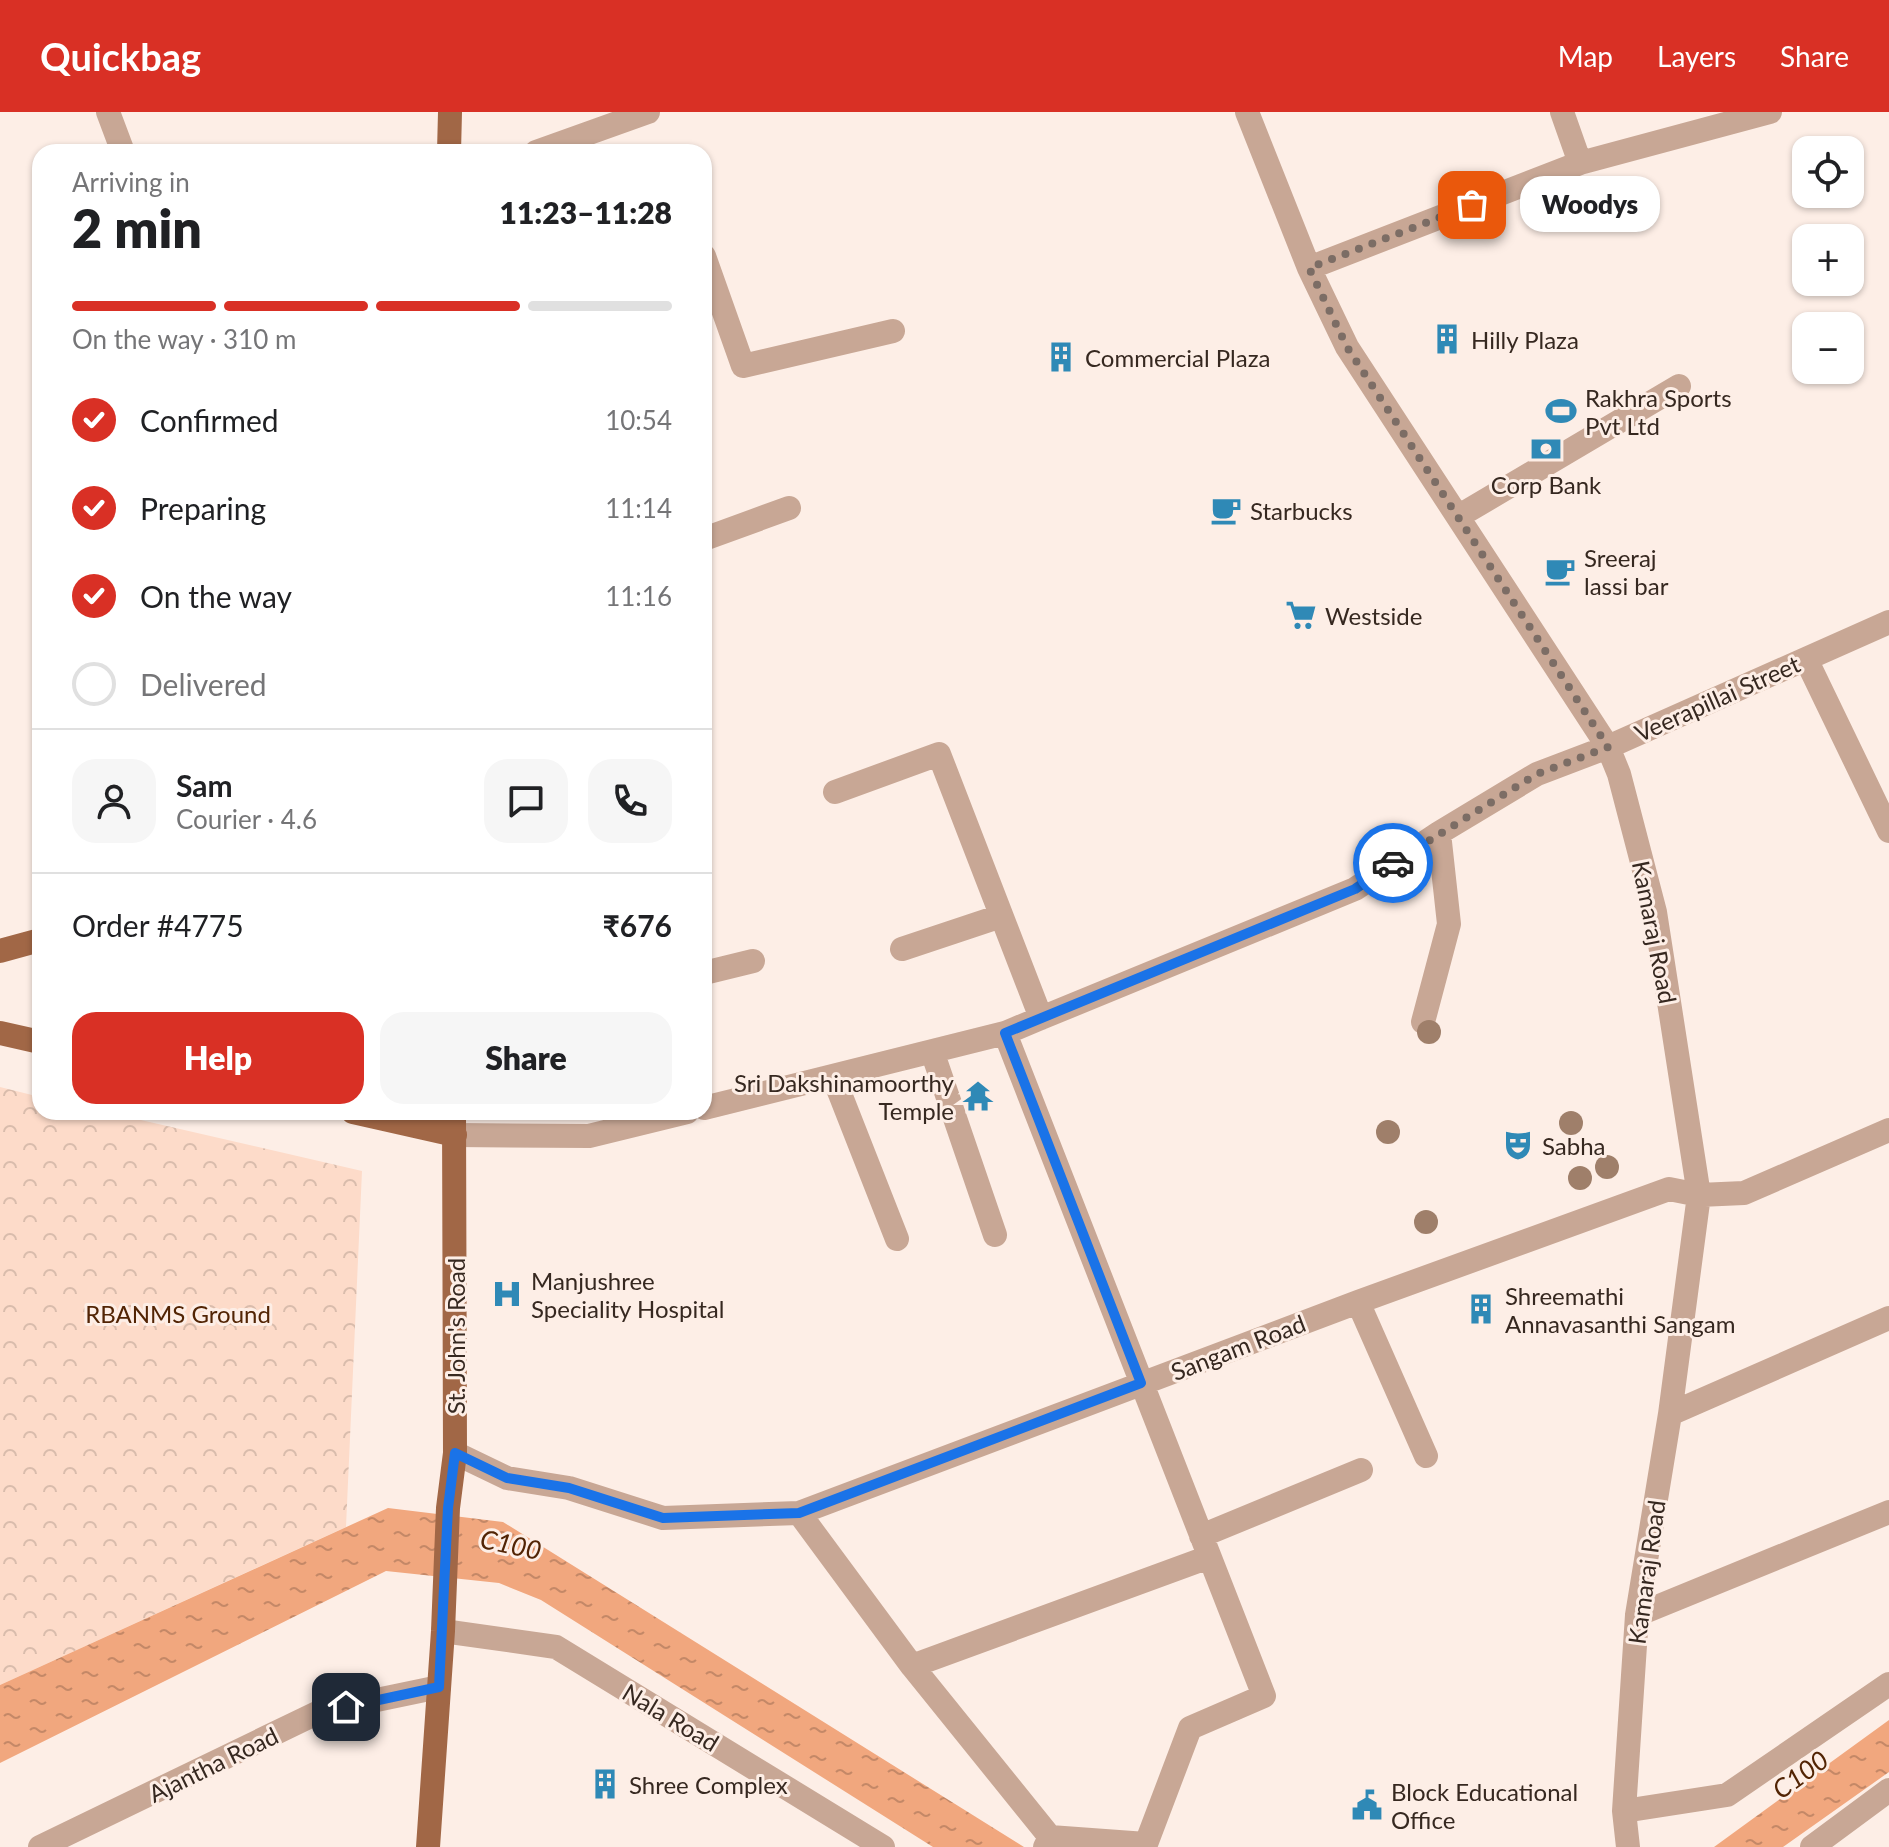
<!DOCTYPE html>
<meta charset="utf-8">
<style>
:root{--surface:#fff;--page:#f6f6f6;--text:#202124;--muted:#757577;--line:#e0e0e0;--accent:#d93025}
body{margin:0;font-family:Lato,sans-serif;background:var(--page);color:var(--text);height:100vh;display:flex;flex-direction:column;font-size:30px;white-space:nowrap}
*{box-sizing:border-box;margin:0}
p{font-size:26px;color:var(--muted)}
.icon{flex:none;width:44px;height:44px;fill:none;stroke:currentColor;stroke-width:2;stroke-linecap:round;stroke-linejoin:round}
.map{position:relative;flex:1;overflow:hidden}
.panel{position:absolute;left:32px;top:32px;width:680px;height:976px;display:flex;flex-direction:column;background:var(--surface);border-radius:24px;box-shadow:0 2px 6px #0004}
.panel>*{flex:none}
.controls{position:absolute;left:1792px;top:24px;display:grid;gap:16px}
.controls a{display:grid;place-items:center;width:72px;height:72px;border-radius:16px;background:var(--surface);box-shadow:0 2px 6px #0004;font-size:40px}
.pin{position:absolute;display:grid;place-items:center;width:68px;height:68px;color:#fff;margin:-34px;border-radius:16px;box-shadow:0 4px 12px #0006}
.courier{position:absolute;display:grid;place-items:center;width:80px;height:80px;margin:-40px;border:6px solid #1a73e8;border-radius:50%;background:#fff;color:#222;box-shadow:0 2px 10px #0007}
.bubble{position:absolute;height:56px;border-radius:24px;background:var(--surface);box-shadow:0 2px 6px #0004;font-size:26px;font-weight:800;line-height:56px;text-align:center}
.head em{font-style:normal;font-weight:800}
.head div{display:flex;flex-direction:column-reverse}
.head{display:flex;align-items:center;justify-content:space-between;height:136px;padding:0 40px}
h1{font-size:52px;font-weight:800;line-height:60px}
.bar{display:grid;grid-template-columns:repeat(4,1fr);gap:12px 8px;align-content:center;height:96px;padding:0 40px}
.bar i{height:10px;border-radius:6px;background:var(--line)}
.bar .selected{background:var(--accent)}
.bar p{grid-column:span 4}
.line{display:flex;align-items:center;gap:20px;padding:0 40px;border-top:2px solid var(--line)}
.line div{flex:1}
.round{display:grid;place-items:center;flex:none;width:84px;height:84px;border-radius:24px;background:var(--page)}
ol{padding:0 40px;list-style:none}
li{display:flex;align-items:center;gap:24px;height:88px}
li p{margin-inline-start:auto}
li .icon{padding:8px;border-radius:50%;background:var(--accent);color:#fff;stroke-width:4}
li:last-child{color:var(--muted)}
li i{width:44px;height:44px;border:4px solid var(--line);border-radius:50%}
.button{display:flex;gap:16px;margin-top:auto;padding:16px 40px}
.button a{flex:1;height:92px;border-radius:24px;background:var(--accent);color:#fff;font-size:32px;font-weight:800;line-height:92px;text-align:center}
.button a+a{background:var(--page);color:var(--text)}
header{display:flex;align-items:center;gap:48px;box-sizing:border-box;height:112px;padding:0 40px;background:var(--accent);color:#fff}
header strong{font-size:38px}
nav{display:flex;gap:44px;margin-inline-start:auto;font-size:28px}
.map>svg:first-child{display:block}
.park{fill:url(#park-crowns)}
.water{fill:url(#water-ripples)}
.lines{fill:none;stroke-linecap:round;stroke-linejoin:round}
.minor{stroke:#c8a795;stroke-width:24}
.major{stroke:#a16746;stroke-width:24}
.tree{fill:#9f7f6a}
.done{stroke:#7c6d65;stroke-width:8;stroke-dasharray:0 14.4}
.route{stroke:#1a73e8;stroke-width:10}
.labels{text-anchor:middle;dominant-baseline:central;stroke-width:6;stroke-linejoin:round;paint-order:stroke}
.poi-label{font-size:24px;fill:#362820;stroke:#fdeee6;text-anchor:start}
.street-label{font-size:24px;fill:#362820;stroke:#fdeee6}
.park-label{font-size:24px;fill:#522404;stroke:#fdeee6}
.water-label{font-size:26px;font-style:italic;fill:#522404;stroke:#fdeee6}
</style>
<header>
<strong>Quickbag</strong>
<nav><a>Map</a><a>Layers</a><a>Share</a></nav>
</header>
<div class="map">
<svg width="1889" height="1735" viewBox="0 0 1889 1735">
<defs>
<pattern id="park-crowns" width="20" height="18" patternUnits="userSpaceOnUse" patternTransform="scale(2)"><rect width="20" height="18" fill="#fddbc9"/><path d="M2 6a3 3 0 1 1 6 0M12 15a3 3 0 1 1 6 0" fill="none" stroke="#d9bcac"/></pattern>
<pattern id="water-ripples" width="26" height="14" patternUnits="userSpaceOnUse" patternTransform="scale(2)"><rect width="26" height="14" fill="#f1a77e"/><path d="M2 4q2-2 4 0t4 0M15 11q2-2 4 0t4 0" fill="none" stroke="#c48867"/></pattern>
</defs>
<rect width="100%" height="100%" fill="#fdeee6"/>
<!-- park -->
<path class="park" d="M0 975 40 985V1000H106L362 1059 346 1415 0 1573Z"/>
<!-- water -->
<path class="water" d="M388 1396 503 1410 1024 1735H933L541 1488 499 1471 386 1459 0 1651V1573Z
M1889 1608V1660L1783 1735H1714Z"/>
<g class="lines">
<!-- minor -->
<path class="minor" d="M108 0 123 40
M1247 0 1309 156 1347 235 1608 635 1619 662 1655 800 1699 1083 1670 1302 1637 1503 1624 1699 1628 1735
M1562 0 1580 51
M536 40 648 0
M704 144 743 254 893 219
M1309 156 1580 51 1770 0
M1459 404 1679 274
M704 427 789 396
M1806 547 1889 719
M835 680 939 642 1041 906
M902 837 1001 804
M704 861 753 849
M1423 910 1449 812 1439 721
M1005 921 1264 1584 1190 1616 1146 1732 1050 1725 1045 1735
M932 939 995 1123
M833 964 897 1127
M704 996 1005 921 1041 906 1355 777 1439 721 1537 662 1608 635 1889 510
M455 1023 589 1024 687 1000
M1358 1190 1426 1344
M1670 1302 1889 1206
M455 1341 507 1366 569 1376 663 1406 799 1401 1358 1190 1669 1077 1699 1083 1744 1081 1889 1018
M799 1401 912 1554 1050 1725
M1201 1424 1361 1358
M1637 1503 1889 1400
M443 1519 556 1535 883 1735
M912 1554 1209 1445
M1624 1699 1727 1683 1889 1572
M40 1735 319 1600 439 1575
M1812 1735 1889 1678"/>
<!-- major -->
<path class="major" d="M449 40 450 0
M0 839 40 828
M0 921 40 930
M353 1000 455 1023
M428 1735 443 1519 448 1396 455 1341 454 1000"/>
</g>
<!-- trees -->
<g class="tree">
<circle cx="1429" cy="920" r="12"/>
<circle cx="1571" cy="1011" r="12"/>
<circle cx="1388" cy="1020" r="12"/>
<circle cx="1607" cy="1055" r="12"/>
<circle cx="1580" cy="1066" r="12"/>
<circle cx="1426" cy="1110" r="12"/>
</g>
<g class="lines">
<!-- done -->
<path class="done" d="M1393 751 1537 662 1608 635 1347 235 1309 156 1472 93"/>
<!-- route -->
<path class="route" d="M346 1595 439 1575 448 1396 455 1341 507 1366 569 1376 663 1406 799 1401 1141 1271 1005 921 1355 777 1393 751"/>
</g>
<!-- icons -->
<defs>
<g id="building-bare" transform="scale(2.4)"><path d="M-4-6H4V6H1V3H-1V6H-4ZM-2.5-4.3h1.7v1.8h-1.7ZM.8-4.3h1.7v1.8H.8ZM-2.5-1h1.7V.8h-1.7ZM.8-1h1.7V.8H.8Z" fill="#2f89b6" stroke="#fdeee6" stroke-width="2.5" paint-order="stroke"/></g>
<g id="stadium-bare" transform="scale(2.4)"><path d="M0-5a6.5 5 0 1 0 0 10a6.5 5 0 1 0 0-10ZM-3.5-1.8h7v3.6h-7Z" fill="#2f89b6" stroke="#fdeee6" stroke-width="2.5" paint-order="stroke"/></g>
<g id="bank-bare" transform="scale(2.4)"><path d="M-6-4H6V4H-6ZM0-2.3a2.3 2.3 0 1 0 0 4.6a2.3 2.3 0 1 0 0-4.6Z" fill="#2f89b6" stroke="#fdeee6" stroke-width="2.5" paint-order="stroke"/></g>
<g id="cafe-bare" transform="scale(2.4)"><path d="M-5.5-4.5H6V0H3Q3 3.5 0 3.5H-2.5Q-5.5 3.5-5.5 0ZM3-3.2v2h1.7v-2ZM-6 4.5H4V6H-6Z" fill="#2f89b6" stroke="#fdeee6" stroke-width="2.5" paint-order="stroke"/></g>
<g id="supermarket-bare" transform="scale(2.4)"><path d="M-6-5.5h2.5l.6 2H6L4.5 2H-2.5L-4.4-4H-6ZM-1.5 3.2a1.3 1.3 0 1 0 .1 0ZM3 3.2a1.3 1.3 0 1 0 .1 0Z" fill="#2f89b6" stroke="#fdeee6" stroke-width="2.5" paint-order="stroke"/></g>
<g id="temple-bare" transform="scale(2.4)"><path d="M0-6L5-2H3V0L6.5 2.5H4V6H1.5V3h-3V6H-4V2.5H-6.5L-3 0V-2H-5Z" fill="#2f89b6" stroke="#fdeee6" stroke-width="2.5" paint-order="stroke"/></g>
<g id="theatre-bare" transform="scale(2.4)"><path d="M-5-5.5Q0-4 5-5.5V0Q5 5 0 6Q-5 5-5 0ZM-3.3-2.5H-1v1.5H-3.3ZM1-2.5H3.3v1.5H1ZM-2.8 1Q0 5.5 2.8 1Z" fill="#2f89b6" stroke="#fdeee6" stroke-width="2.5" paint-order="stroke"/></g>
<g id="hospital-bare" transform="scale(2.4)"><path d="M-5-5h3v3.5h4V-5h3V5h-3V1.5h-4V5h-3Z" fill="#2f89b6" stroke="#fdeee6" stroke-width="2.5" paint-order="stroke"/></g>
<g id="civic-bare" transform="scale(2.4)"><path d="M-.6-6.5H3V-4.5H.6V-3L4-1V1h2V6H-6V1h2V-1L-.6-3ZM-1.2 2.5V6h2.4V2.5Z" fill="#2f89b6" stroke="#fdeee6" stroke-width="2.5" paint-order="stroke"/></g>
</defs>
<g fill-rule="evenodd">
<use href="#building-bare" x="1447" y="227"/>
<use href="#building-bare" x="1061" y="245"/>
<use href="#stadium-bare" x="1561" y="299"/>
<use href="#bank-bare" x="1546" y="337"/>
<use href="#cafe-bare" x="1226" y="398"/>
<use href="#cafe-bare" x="1560" y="459"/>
<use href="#supermarket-bare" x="1301" y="503"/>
<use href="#temple-bare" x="978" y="984"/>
<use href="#theatre-bare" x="1518" y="1033"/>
<use href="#hospital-bare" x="507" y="1182"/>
<use href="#building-bare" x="1481" y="1197"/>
<use href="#building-bare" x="605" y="1672"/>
<use href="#civic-bare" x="1367" y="1693"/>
</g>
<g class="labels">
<!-- poi labels -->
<g class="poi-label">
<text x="1471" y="227">Hilly Plaza</text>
<text x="1085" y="245">Commercial Plaza</text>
<text x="1585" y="285">Rakhra Sports<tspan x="1585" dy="28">Pvt Ltd</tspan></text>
<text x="1546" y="372" text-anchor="middle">Corp Bank</text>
<text x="1250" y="398">Starbucks</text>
<text x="1584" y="445">Sreeraj<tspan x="1584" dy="28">lassi bar</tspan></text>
<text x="1325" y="503">Westside</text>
<text x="954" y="970" text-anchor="end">Sri Dakshinamoorthy<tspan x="954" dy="28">Temple</tspan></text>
<text x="1542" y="1033">Sabha</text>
<text x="531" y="1168">Manjushree<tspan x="531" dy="28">Speciality Hospital</tspan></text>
<text x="1505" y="1183">Shreemathi<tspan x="1505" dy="28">Annavasanthi Sangam</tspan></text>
<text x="629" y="1672">Shree Complex</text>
<text x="1391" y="1679">Block Educational<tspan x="1391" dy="28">Office</tspan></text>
</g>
<!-- street labels -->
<g class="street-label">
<text transform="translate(1717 586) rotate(-24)">Veerapillai Street</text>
<text transform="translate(1655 820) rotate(79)">Kamaraj Road</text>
<text transform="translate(455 1224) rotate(-90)">St. John's Road</text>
<text transform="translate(1238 1235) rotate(-21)">Sangam Road</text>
<text transform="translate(1646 1460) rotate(-82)">Kamaraj Road</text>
<text transform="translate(671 1605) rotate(31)">Nala Road</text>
<text transform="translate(213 1652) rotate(-26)">Ajantha Road</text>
</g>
<!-- park labels -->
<g class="park-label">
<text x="178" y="1201">RBANMS Ground</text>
</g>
<!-- water labels -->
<g class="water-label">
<text transform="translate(511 1432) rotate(12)">C100</text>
<text transform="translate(1800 1662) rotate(-36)">C100</text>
</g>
</g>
</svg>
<div class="controls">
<a><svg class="icon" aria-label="locate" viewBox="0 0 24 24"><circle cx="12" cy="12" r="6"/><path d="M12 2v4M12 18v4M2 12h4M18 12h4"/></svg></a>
<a>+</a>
<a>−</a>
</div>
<div class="pin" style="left:1472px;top:93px;background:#ea580c"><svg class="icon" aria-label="bag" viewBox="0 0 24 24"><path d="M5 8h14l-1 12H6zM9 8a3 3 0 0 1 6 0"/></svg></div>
<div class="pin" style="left:346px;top:1595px;background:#1f2937"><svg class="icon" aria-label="home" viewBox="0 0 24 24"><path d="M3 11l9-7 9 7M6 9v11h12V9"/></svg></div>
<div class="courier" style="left:1393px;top:751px"><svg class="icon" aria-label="car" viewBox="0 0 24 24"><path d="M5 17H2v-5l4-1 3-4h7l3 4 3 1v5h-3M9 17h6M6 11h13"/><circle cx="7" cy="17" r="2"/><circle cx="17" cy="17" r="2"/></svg></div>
<div class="bubble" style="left:1520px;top:64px;width:140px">Woodys</div>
<section class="panel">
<div class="head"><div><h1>2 min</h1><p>Arriving in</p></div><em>11:23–11:28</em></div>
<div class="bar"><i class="selected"></i><i class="selected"></i><i class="selected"></i><i></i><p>On the way · 310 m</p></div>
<ol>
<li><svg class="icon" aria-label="check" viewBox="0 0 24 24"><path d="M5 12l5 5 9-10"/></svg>Confirmed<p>10:54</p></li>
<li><svg class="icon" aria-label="check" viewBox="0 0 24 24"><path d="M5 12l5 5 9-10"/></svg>Preparing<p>11:14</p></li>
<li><svg class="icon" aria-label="check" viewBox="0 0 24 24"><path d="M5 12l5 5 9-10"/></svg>On the way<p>11:16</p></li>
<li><i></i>Delivered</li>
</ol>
<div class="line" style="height:144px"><a class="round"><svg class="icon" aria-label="person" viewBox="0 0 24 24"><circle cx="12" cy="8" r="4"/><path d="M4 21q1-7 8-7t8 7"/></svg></a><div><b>Sam</b><p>Courier · 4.6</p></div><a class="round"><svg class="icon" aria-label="chat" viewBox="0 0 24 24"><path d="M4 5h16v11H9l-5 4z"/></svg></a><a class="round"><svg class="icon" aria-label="phone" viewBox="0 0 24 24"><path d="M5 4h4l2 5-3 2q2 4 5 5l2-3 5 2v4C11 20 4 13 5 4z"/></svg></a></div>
<div class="line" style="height:104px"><div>Order #4775</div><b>₹676</b></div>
<div class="button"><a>Help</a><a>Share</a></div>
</section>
</div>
